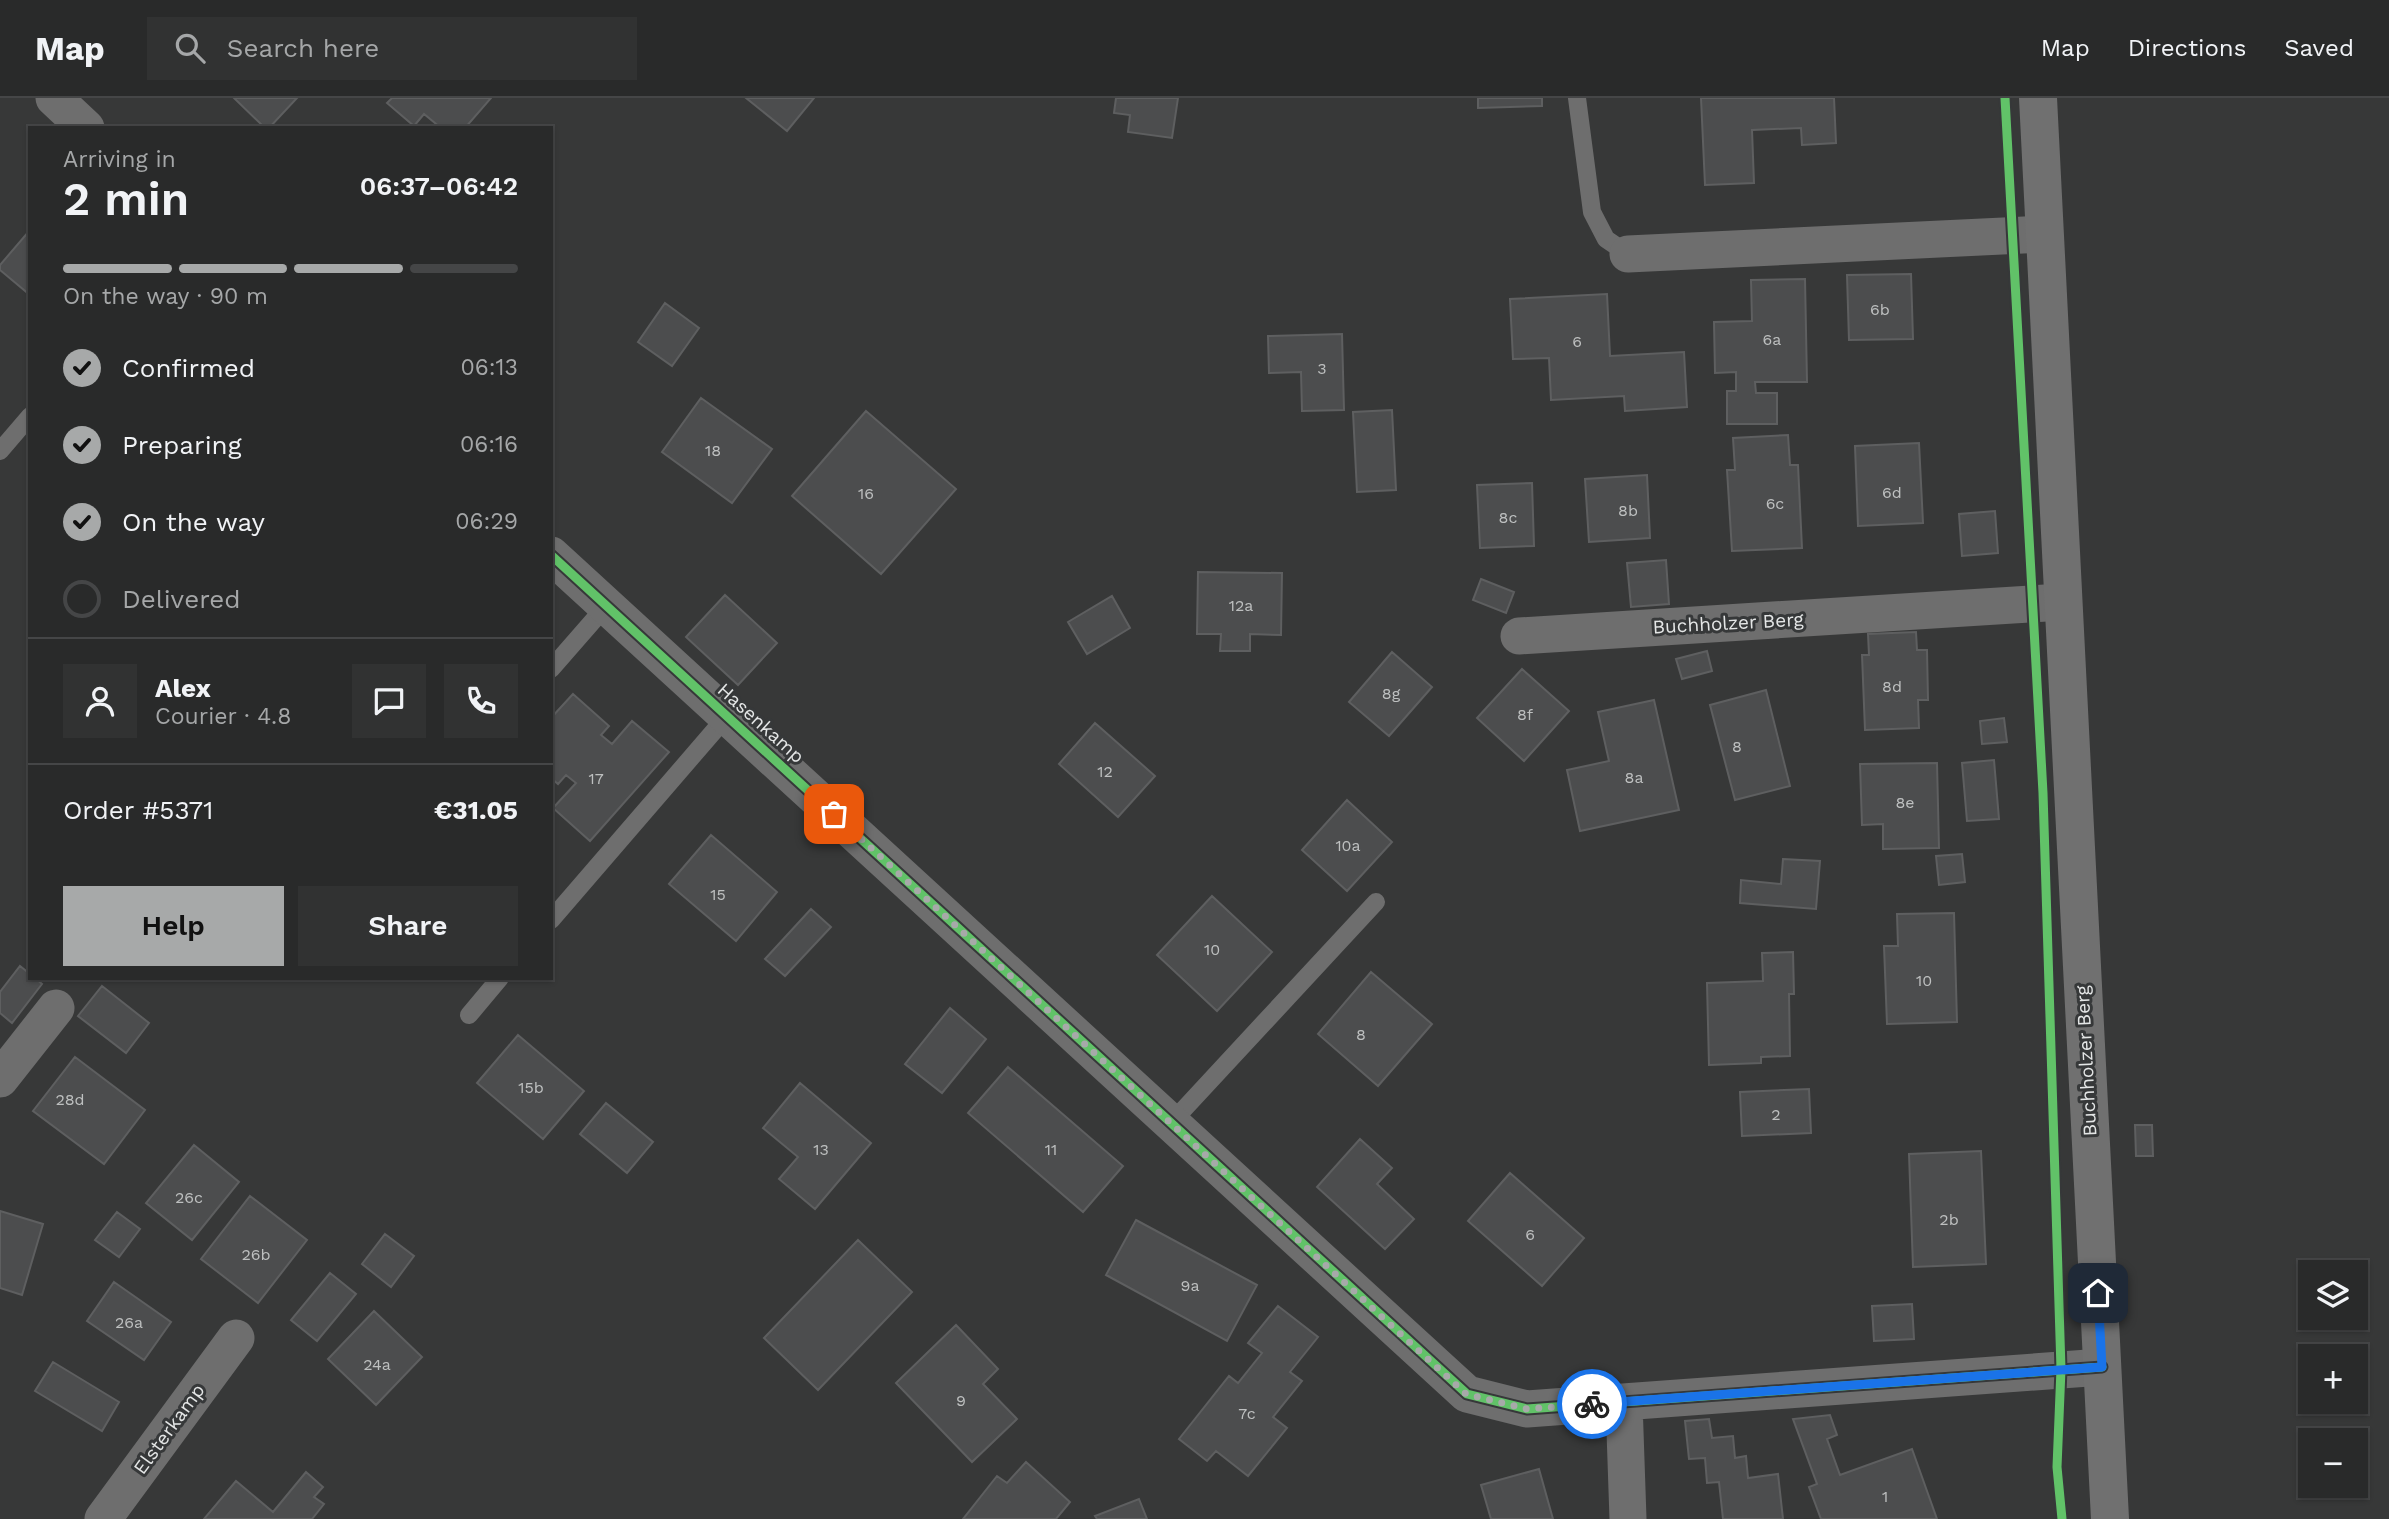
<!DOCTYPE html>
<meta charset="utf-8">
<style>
:root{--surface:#292a2a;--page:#313232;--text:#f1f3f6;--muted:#a5a7a8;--line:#454647;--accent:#a7a9a9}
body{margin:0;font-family:"Work Sans",sans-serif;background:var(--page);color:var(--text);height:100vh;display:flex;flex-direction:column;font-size:26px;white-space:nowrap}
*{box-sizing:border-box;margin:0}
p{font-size:23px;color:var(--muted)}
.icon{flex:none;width:38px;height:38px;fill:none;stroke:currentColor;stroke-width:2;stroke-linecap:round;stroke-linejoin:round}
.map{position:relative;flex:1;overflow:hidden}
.details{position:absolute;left:28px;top:28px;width:525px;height:854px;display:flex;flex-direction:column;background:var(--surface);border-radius:0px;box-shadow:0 2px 5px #0004,0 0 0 2px var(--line)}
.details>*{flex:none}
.fabs{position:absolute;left:2298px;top:1162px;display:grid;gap:14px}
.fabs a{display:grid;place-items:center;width:70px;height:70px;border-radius:0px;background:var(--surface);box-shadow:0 2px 5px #0004,0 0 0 2px var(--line);font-size:35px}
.pin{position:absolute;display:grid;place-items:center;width:60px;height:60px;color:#fff;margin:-30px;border-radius:14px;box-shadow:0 4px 10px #0006}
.courier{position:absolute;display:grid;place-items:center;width:70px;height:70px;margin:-35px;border:5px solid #1a73e8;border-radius:50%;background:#fff;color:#222;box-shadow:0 2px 9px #0007}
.summary em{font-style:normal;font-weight:600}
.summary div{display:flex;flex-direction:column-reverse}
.summary{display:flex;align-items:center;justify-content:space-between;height:119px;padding:0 35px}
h1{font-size:46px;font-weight:600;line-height:52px}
.bar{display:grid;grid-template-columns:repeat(4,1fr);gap:10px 7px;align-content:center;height:84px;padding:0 35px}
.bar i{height:9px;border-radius:5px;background:var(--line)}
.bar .current{background:var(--accent)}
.bar p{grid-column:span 4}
.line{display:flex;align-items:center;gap:18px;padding:0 35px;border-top:2px solid var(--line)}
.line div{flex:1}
.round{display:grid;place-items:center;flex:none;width:74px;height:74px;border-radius:0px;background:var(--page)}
ol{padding:0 35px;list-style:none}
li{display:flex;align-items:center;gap:21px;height:77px}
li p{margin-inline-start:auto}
li .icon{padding:7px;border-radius:50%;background:var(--accent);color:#111;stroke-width:4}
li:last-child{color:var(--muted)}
li i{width:38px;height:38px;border:4px solid var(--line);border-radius:50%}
.cta{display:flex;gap:14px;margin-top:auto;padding:14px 35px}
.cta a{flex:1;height:80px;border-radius:0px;background:var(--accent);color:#111;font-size:28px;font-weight:600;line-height:80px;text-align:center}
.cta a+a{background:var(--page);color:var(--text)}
header{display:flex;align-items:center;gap:42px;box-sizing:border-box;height:98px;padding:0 35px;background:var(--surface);border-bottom:2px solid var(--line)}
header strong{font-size:33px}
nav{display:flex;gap:38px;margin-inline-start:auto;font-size:24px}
.search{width:490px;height:63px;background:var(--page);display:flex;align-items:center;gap:18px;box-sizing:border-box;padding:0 24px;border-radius:0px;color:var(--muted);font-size:26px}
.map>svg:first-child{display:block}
.building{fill:#4c4d4e;stroke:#5e5f60;stroke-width:2}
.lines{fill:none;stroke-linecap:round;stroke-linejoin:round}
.service{stroke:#6e6e6e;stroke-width:18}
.minor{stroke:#6e6e6e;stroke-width:37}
.secondary{stroke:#707070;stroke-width:38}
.cycleway-casing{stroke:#363839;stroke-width:13}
.cycleway{stroke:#61c268;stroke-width:9}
.done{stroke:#a7a9a9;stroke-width:7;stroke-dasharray:0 12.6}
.route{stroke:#1a73e8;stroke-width:9}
.labels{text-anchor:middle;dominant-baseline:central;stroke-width:6;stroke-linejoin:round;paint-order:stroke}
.number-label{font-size:16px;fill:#bec0c0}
.street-label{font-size:19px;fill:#e4e6e6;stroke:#363839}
</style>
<header>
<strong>Map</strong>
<div class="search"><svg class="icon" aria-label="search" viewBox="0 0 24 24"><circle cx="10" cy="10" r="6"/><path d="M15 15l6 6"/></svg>Search here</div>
<nav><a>Map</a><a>Directions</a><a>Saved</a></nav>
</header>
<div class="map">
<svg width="2389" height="1421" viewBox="0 0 2389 1421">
<rect width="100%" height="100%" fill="#373838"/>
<!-- building -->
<path class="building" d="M234 0H297L269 30H265Z
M392 0H491L465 30H441L424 16 414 28 387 5Z
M746 0H814L787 33Z
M1116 0H1178L1172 40 1128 34 1130 17 1114 15Z
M1478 0H1542V8L1478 10Z
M1701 0H1834L1836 45 1802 47 1801 30 1752 32 1754 85 1705 87Z
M30 132V197L0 172V167Z
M1911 176 1913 241 1849 242 1847 177Z
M1805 181 1807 284H1755L1756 295H1777V326H1727V293H1736V274L1715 275 1714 224 1752 223 1751 182Z
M1607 196 1610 258 1684 254 1687 309 1625 313 1624 298 1551 302 1549 260 1513 261 1510 201Z
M665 205 699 230 672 268 638 244Z
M1342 236 1344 312 1302 313 1301 274 1269 275 1268 238Z
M701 300 772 351 732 405 662 354Z
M1392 312 1396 392 1357 394 1353 314Z
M866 313 956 391 881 476 792 398Z
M1788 337 1790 367H1798L1802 450 1732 453 1727 372H1735L1733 340Z
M1919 345 1923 425 1858 428 1855 348Z
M1647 377 1650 440 1589 444 1585 381Z
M1532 385 1534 448 1480 450 1477 387Z
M1995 413 1998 455 1962 458 1959 416Z
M1666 462 1669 506 1631 509 1627 465Z
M1198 474 1282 475 1281 537 1250 536V553H1220L1221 536H1197Z
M1481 481 1514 494 1506 515 1473 502Z
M725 497 777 545 738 587 686 539Z
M1112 498 1130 530 1087 556 1068 524Z
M1916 534 1917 552H1927L1928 602H1918L1919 630 1865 632 1862 557H1869L1868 536Z
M1707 553 1712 573 1682 581 1676 561Z
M1392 554 1432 589 1389 638 1349 604Z
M1522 571 1569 613 1524 663 1477 620Z
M1766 592 1790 688 1735 702 1710 607Z
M573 596 609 628 601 637 612 646 632 623 669 654 590 743 553 710 576 685 566 677 558 686 551 680V620Z
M1654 602 1679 712 1580 733 1567 672 1609 663 1598 614Z
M2004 620 2007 644 1982 646 1980 623Z
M1095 625 1155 678 1118 719 1059 666Z
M1994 662 1999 721 1967 723 1962 665Z
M1937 665 1939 750 1883 751V726L1862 727 1860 666Z
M1347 702 1392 744 1347 793 1302 752Z
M711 737 777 794 736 843 669 786Z
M1962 756 1965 784 1939 787 1936 758Z
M1783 761 1820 763 1816 811 1740 805 1741 782 1781 786Z
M1212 798 1272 854 1217 913 1157 857Z
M811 811 831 829 785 878 765 861Z
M1954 815 1957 924 1887 926 1884 848H1898L1897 816Z
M1793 854 1794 896H1789L1790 958 1761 959V965L1709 967 1707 885 1763 883 1762 855Z
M20 868 30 876V880H35L42 886 12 925 0 915V894Z
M1371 874 1432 926 1378 988 1318 936Z
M102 888 149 925 126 955 78 918Z
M950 910 986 941 942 995 905 966Z
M518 937 584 993 543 1041 477 985Z
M75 959 145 1012 104 1066 33 1013Z
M1008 969 1123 1068 1083 1114 968 1015Z
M800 985 871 1045 815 1111 779 1081 798 1059 763 1030Z
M1809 991 1811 1035 1742 1038 1740 994Z
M606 1005 653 1044 627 1075 580 1036Z
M2135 1027H2152L2153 1058H2136Z
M1360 1041 1392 1070 1377 1086 1414 1121 1385 1151 1317 1089Z
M194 1047 239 1084 192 1142 146 1105Z
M1981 1053 1986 1166 1913 1169 1909 1056Z
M1510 1075 1584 1140 1542 1188 1468 1123Z
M250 1098 307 1142 258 1205 201 1161Z
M0 1113 43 1126 22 1197 0 1190Z
M117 1114 140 1131 119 1159 95 1142Z
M1136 1122 1257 1187 1227 1243 1106 1177Z
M385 1136 414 1158 391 1189 362 1166Z
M858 1142 912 1194 818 1292 764 1240Z
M330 1175 356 1196 317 1243 291 1222Z
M114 1184 171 1224 144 1262 87 1223Z
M1912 1206 1914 1241 1874 1243 1872 1208Z
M1278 1208 1318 1239 1290 1274 1302 1283 1273 1319 1287 1330 1248 1378 1216 1353 1207 1363 1179 1341 1229 1278 1238 1285 1262 1255 1248 1245Z
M374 1213 422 1259 376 1307 328 1261Z
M956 1227 998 1271 983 1286 1017 1321 972 1364 896 1285Z
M53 1264 119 1304 102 1333 35 1293Z
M1830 1317 1837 1337 1827 1341 1840 1377 1912 1351 1937 1421H1821L1809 1389 1817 1386 1793 1321Z
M1709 1321 1712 1340 1733 1338 1735 1360 1746 1358 1748 1380 1778 1376 1783 1421H1723L1719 1384 1707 1385 1705 1360 1689 1361 1685 1323Z
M1026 1364 1070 1404 1056 1421H963L997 1378 1007 1385Z
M1539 1371 1553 1421H1491L1481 1387Z
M306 1374 323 1389 314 1399 324 1406 312 1421H204L236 1383 273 1414Z
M1139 1401 1147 1421H1097L1095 1418Z"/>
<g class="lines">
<!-- service -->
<path class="service" d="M1577 0 1592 114 1606 141 1628 156
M0 353 30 318
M551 571 606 508
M551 822 727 618
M469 917 500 880
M1171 1025 1376 804"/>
<!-- minor -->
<path class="minor" d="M54 0 86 30
M1628 156 2044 136
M551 457 1467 1296 1527 1311 2102 1269
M1519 538 2062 504
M0 981 56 910
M1624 1304 1628 1421
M103 1421 236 1240"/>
<!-- secondary -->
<path class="secondary" d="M2038 0 2110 1421"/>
<!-- cycleway casing -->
<g class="cycleway-casing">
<path id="cycleway" d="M2005 0 2043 695 2061 1271 2057 1369 2062 1421
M551 457 1467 1296 1527 1311 2102 1269"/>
</g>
<!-- cycleway -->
<use href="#cycleway" class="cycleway"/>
</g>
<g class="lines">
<!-- done -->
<path class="done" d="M834 716 1466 1296 1527 1311 1592 1306"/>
<!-- route -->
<path class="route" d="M1592 1306 2102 1269 2098 1195"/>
</g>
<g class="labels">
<!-- number labels -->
<g class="number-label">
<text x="1880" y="211">6b</text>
<text x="1772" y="241">6a</text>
<text x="1577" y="243">6</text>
<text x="1322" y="270">3</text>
<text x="713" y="352">18</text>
<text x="1892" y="394">6d</text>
<text x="866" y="395">16</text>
<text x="1775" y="405">6c</text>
<text x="1628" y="412">8b</text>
<text x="1508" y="419">8c</text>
<text x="1241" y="507">12a</text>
<text x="1892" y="588">8d</text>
<text x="1391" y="595">8g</text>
<text x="1525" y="616">8f</text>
<text x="1737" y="648">8</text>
<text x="1105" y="673">12</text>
<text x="1634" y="679">8a</text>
<text x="596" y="680">17</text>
<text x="1905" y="704">8e</text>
<text x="1348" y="747">10a</text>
<text x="718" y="796">15</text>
<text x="1212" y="851">10</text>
<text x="1924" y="882">10</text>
<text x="1361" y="936">8</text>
<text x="531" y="989">15b</text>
<text x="70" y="1001">28d</text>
<text x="1776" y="1016">2</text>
<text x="821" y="1051">13</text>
<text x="1051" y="1051">11</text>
<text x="189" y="1099">26c</text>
<text x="1949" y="1121">2b</text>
<text x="1530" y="1136">6</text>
<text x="256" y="1156">26b</text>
<text x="1190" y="1187">9a</text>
<text x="129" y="1224">26a</text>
<text x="377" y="1266">24a</text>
<text x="961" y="1302">9</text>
<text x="1247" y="1315">7c</text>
<text x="1885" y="1398">1</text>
</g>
<!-- street labels -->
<g class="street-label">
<text transform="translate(1728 525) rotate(-3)">Buchholzer Berg</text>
<text transform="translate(761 625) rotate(42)">Hasenkamp</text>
<text transform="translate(2086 963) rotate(-93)">Buchholzer Berg</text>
<text transform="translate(169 1331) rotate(-54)">Elsterkamp</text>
</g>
</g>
</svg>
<div class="fabs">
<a><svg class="icon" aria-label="layers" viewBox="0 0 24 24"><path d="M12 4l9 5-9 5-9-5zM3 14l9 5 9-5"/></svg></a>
<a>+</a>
<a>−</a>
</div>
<div class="pin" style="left:834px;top:716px;background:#ea580c"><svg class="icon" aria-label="bag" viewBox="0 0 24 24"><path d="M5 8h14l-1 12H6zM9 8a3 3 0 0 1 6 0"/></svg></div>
<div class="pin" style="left:2098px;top:1195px;background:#1f2937"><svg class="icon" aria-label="home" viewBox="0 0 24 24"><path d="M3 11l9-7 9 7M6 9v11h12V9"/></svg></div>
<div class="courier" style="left:1592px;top:1306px"><svg class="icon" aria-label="bike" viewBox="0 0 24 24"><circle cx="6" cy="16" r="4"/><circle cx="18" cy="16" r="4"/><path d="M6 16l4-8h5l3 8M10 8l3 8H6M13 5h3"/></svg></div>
<section class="details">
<div class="summary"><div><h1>2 min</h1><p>Arriving in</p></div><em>06:37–06:42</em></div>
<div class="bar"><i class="current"></i><i class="current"></i><i class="current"></i><i></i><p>On the way · 90 m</p></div>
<ol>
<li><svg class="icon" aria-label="check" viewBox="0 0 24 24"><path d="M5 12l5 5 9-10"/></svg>Confirmed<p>06:13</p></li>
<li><svg class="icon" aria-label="check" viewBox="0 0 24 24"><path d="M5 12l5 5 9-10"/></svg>Preparing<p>06:16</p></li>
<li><svg class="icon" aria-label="check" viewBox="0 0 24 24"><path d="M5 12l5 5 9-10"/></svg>On the way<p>06:29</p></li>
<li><i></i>Delivered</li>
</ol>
<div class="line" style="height:126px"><a class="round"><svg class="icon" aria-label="person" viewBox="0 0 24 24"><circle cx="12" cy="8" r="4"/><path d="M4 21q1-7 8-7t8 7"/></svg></a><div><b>Alex</b><p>Courier · 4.8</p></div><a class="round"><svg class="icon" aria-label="chat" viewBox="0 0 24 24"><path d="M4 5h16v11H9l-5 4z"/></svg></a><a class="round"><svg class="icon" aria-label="phone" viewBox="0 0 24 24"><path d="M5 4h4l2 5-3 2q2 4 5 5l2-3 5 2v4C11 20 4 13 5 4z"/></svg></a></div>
<div class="line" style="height:91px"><div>Order #5371</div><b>€31.05</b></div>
<div class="cta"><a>Help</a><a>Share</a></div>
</section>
</div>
